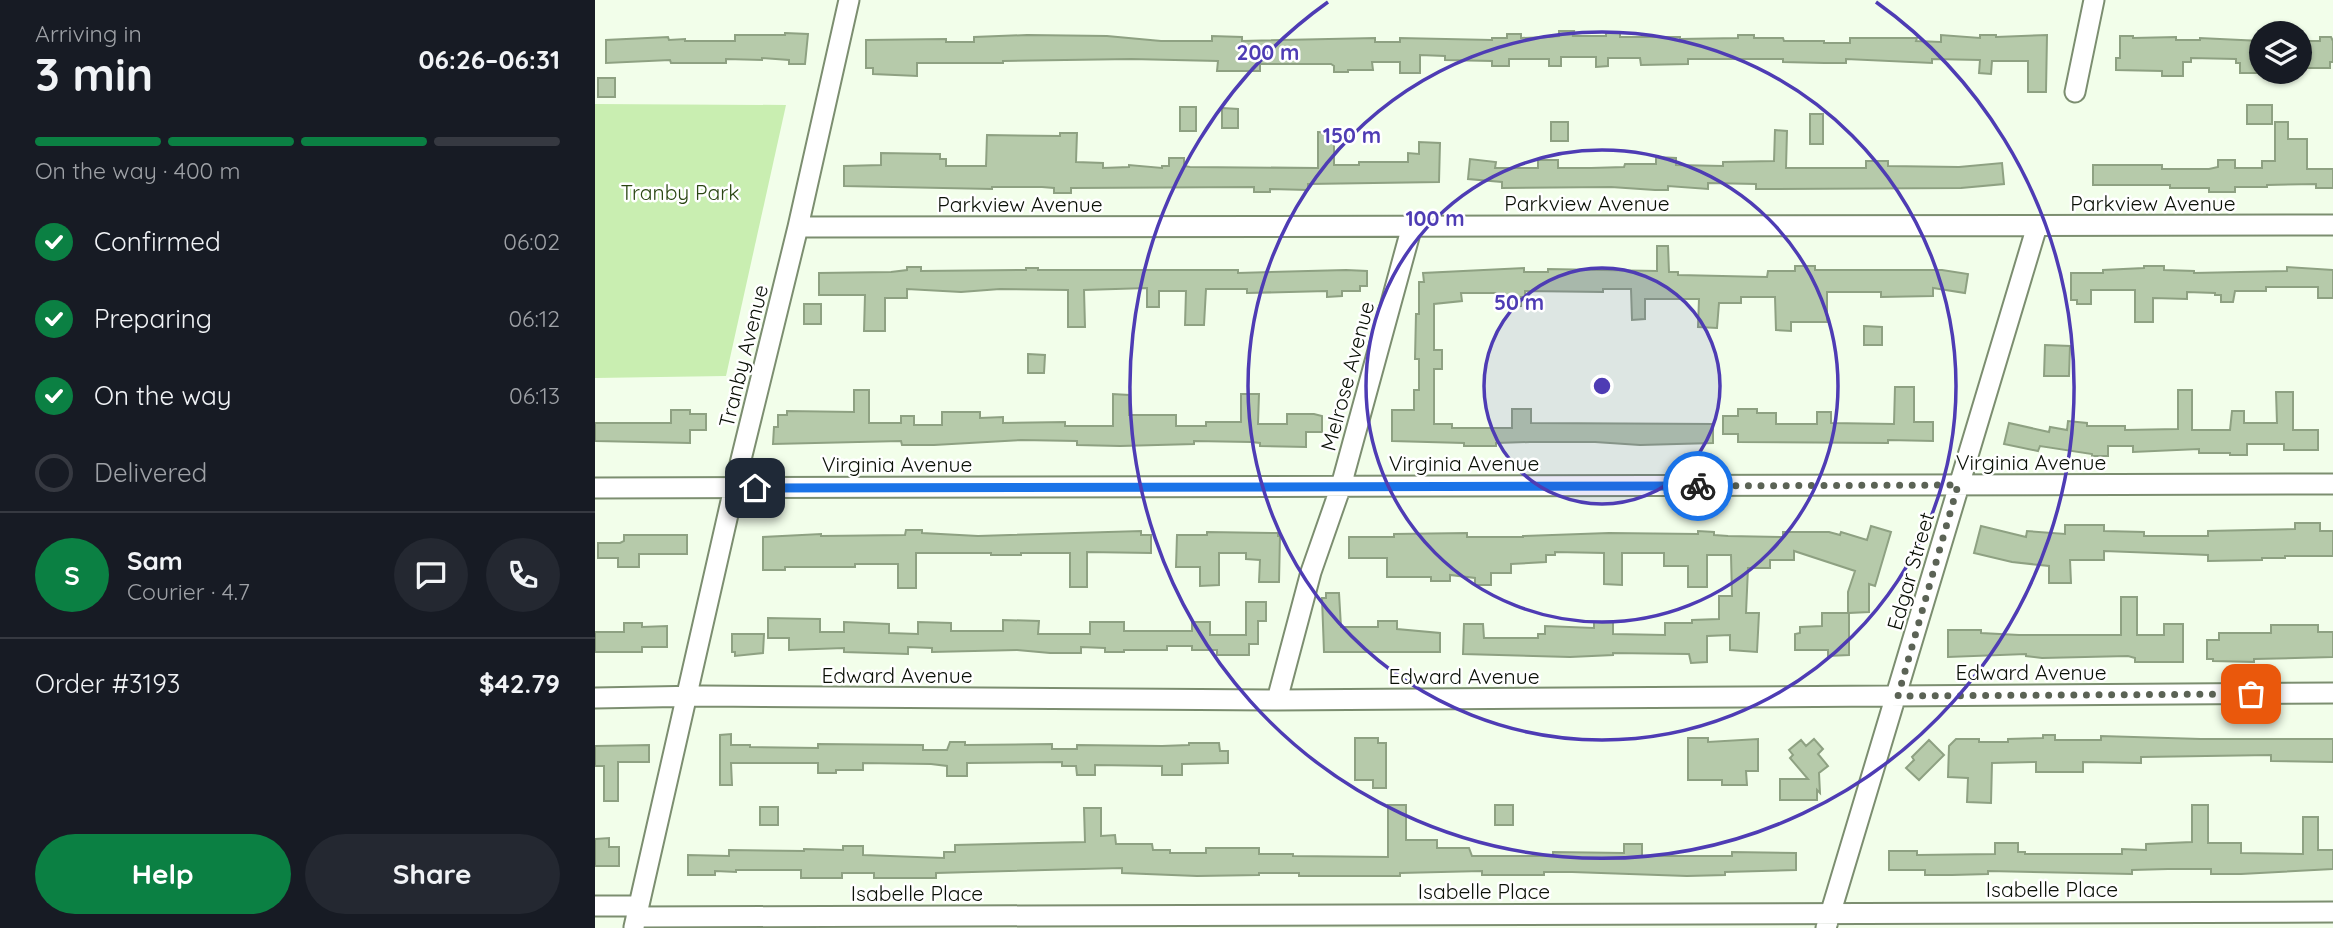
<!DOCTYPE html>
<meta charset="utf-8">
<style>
:root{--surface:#171b24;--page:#242831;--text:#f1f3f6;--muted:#9ea1a6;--line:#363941;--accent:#0b8043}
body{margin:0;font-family:Quicksand,sans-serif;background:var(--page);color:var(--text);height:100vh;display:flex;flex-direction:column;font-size:26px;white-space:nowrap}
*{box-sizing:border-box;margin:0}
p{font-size:23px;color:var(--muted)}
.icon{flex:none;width:38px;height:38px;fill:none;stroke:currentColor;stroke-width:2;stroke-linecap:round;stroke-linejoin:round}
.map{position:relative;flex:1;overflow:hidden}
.drawer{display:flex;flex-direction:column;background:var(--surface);width:595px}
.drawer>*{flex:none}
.tools{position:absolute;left:1654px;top:21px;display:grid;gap:14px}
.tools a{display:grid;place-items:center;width:63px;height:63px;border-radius:50%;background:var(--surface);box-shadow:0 2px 5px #0004;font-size:35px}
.pin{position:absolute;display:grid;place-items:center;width:60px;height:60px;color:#fff;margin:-30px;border-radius:14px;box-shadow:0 4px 10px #0006}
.courier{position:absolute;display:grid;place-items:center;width:70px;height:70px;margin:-35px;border:5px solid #1a73e8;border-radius:50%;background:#fff;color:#222;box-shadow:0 2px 9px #0007}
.overview em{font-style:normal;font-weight:700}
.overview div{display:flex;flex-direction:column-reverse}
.overview{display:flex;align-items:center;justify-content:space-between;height:119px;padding:0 35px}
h1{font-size:46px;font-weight:700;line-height:52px}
.bar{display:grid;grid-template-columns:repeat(4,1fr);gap:10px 7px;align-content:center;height:84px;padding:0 35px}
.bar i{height:9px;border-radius:5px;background:var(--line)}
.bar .on{background:var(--accent)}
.bar p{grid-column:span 4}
.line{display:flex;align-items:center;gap:18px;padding:0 35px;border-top:2px solid var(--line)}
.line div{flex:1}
.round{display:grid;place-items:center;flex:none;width:74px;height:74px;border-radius:37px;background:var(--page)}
ol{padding:0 35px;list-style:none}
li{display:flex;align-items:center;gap:21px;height:77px}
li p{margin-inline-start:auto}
li .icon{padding:7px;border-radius:50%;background:var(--accent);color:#fff;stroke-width:4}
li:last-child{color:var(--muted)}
li i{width:38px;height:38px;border:4px solid var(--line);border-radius:50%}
.cta{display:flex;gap:14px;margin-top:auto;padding:14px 35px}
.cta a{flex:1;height:80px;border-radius:42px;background:var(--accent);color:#fff;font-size:28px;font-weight:700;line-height:80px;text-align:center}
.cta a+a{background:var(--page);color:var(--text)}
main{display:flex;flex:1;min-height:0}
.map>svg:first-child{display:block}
.green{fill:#c9eeb1}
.building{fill:#b6caaa;stroke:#8ea182;stroke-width:2}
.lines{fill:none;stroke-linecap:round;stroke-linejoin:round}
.minor-casing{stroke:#7c8e70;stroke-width:23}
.minor{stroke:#fff;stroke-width:19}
.done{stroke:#5b6355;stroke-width:7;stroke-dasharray:0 12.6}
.route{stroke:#1a73e8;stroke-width:9}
.ring{fill:none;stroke:#4e3cb4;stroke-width:3.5}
.labels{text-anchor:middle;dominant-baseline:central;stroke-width:5;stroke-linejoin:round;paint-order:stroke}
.park-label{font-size:21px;fill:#2a4612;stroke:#fff}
.street-label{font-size:21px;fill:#090f05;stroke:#fff}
.centre{fill:#4e3cb4;stroke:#fff;stroke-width:3.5}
.ring-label{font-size:21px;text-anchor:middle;font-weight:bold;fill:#4e3cb4;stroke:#fff;stroke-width:5;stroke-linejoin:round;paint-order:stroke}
</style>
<main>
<section class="drawer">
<div class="overview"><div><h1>3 min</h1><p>Arriving in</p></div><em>06:26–06:31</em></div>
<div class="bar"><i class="on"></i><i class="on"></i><i class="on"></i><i></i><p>On the way · 400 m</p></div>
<ol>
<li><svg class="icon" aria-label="check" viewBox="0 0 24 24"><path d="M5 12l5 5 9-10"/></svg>Confirmed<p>06:02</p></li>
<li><svg class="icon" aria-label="check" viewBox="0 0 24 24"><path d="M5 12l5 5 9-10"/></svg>Preparing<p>06:12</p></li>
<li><svg class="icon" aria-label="check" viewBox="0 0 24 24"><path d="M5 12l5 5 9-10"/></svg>On the way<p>06:13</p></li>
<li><i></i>Delivered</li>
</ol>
<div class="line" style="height:126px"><b class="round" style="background:var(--accent);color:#fff">S</b><div><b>Sam</b><p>Courier · 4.7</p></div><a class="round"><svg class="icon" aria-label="chat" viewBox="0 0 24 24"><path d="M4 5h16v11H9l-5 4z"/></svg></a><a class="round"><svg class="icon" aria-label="phone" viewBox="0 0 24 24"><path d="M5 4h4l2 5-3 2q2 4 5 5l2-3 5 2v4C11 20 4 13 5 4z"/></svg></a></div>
<div class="line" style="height:91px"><div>Order #3193</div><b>$42.79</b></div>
<div class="cta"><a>Help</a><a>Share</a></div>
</section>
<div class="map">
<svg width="1738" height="928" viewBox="0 0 1738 928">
<rect width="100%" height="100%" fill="#f2feea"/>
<!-- green -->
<path class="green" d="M0 104 191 105 131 376 0 378Z"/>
<!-- building -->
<path class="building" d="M964 31H979L978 36H1011V33H1025V37H1085V39L1143 38V35H1159V38H1188L1189 41H1229V43H1255V38H1322L1321 41 1346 42V35L1385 38V35H1401V37L1452 35 1451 92H1433V61H1397L1396 74 1384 73 1385 60 1337 59V63L1251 59V63H1229L1188 62V59H1093V64L1046 65 1045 58H1013V66L1001 67V57H966V66H954V59H914V66H897V61L850 60V56L825 55V73H805V62H777L778 70H753V72H739V66L736 64H665V71H622L623 61 536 59 408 61V63H322V76L278 74V68H271V40L351 39V42H379V37L432 35 512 36 566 41H617V36L647 37V41L780 38V42H805V38L897 40V38H912V34H926V38L954 37 964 36Z
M190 33 213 34 210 64H194V60L167 58V60L131 59V63H76L75 60 11 63V40L73 37 74 40 90 39V41H140V35H190Z
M1525 36H1538V38L1581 37V40H1605V38L1666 41 1664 73H1645V63H1641V59L1596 58V62H1588V76H1567V71L1521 70V58H1525Z
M1725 37H1736L1738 41V62H1735V68H1704V41H1725Z
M3 78H20V97H3Z
M1652 105H1677V124H1652Z
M585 107H601V131H585Z
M627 108 643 109V128H627Z
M1215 114H1228V144H1215Z
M956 122H973V141H956Z
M1680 122H1693V139H1712V169H1738V188H1721V184L1672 185V187H1640V192H1614V188H1575V185H1498V165H1567V169H1614L1623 167V160H1640V168H1667V161H1680Z
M1180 130 1192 131 1191 168H1271V161H1293V166L1364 167 1407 163 1409 184 1366 188 1183 189H1161V184L1113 183V189L1073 186V190H1060L1016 187 907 188V182L873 179 875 159 901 162 900 168H943V160H963V168H996L1029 167 1030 164H1061V157L1081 158V165L1128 166V162L1179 161Z
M723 132 739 133V165H764V162H813V153L824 154V142L845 143 844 182 713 184V190L675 189V192H659V187L476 188V193H459V188L447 187H397V189L249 186V166L286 165V153L345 154V159H351V166H391L392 135 465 136V133H482L481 162 508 163V168L534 167V165L567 168V166H574V158H589V166L595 167 723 168Z
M1062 246H1073L1074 272H1083V275L1172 277 1173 271H1200V266H1220V270H1347L1373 274 1370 293 1338 288V296L1286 297V292H1232V322H1196V331L1181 330 1180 297H1146V303H1124L1122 328 1103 327 1104 299H1050V319L1037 320 1036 289H1008V292L930 291V297H926V306L909 307 908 293H866L867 301 839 304V350H847V369H839V424H857V428H917V409H936V423L1118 424V443L1045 445 1000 442H935L901 443V446H869V443L797 441V410H819V390H824V359H820L821 314H824V282H829L828 273 929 268V272H953V269L1062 271Z
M1549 266H1569V270L1599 271V273L1692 271V267L1738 270V298H1723V287H1671V291H1640L1638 302H1626V295H1620V293L1592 292V299L1558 298V322H1540V290H1496V304H1482V300H1476V273H1508V270L1549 268Z
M312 267H326V271L431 270V268H443V270H643V273L751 270 772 271V286H765V291H747V296L732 297V291L652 293V289H611L609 325H590L591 291H564V307H552V288L489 290 490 327H473V290L405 289 366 292 312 289V298H290V331H269L270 295H224V273L296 272 312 270Z
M209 304H226V324H209Z
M1269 326 1287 327V345H1269Z
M1450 345 1475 346 1474 376H1449Z
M433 354 450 355 449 373H433Z
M1300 387H1319V422H1338V441L1293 440V443L1143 442V434H1128V416H1143V409H1162V413H1181V424H1222V412H1236V423L1299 424Z
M259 390H274V423H306V416H319V425H347V412H385V418L408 417V423L470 422V426H518V394L534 395V415H581V426H611V422H646V394H664L663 424H692V414H719L727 416V432H711V447L665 446V443L656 442 599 441V444L525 446 482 445V441L426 440 339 445H307L306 441 178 444 179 427H183V415H192V411L259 412Z
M1583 390H1597V430H1635L1637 411H1649V423H1682L1681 392H1698V430H1723V450H1689V444H1652V455H1635V453H1604V449L1538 452V446H1513V456H1497V454L1445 446 1443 451 1409 444 1414 423 1454 432 1455 427 1472 430 1473 421 1492 423V426H1530V430L1583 429Z
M76 410H95V414H111V430H95V443L0 441V423H76Z
M1700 523H1725V531H1738V556H1690V558H1667V560L1613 561V555L1509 551V560H1475L1476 583H1454V566L1417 562 1379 553 1386 526 1431 537 1432 531 1470 534V525H1509V531L1549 532V536H1613V531L1700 529Z
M1276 526 1296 532 1280 586 1274 584V612L1254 613V655L1233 656V650H1200V634L1205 633V627L1227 626V613H1253V592L1260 571 1199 551V560H1175V568H1153L1151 613H1164L1162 652 1135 650V635L1112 636V662L1096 663 1094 654 1018 653V655L975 657 868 654 869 624H888L889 638H943V634H950V626L999 628V622H1018V634L1070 635V623H1097V620L1124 619V596H1137L1136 555H1112V587H1093V566H1069V553H1027V585L1009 584V553L960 552V555H951V562L916 564V573H896V585H880V578L855 575V581H836V577H792V558H754V537H799V534L872 533V537H928V536L1014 533 1103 534V531L1119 532V535L1133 536 1188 537V532H1234L1245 535 1246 532 1272 540Z
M311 530H327V533L383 536 546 531V535H556V553L492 552V587H475V553H426V555H396V553H321V588H303V564H260V567H190V570H168V537L226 534V536L310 535Z
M612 532 683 533V536H685L684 582H664L665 560 651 559V553H624V585L605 586V567H581L582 535H612Z
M29 535H92V554H44V567H23V558H3V543H25L29 541Z
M731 593H744L746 627H783V621H802V629L845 633V652H729L727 598H731Z
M1526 597H1542V635H1569V624H1588V662H1540V658L1533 656 1447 658 1431 656V654L1353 657V630H1386V633L1424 635H1526Z
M651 602H671V621H663V644H654V655H622V650H597V646H572V650H529V652H510V648L486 647V653H455L422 650 337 652V648L313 647V654L249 652V648L194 650V638H173V618L225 619V632H249V622L294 624V633L323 634V622L356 623V631H408V620L444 621 443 634H495V622H529V631H597V622H615V635H651Z
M29 623H47V627L72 626V647H47V652H0V632H29Z
M1676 625H1723V632H1738V657L1659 659V662L1618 661V659H1612V640H1624V633H1676Z
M137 634H169L168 653 140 656V652H137Z
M136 734V745H155V747L223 748V744L328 745V750H352L355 742H370V745L457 744V749H482V745L567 746 594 745V743H624L625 751H633V763L587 764V775H567V766L500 765V775H482L481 766H467V762L372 763V776H352V766L336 764 268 763V770H241V773H223V763H136L137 785H125V735Z
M1448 735H1460V740H1506V736L1606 739H1738V762L1676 761V755L1546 757V763L1488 762V772H1441V762L1397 763 1396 803 1372 802 1373 778 1353 777 1354 746 1361 739H1384V742H1413V739L1448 738Z
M760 738H783V743H791V788H778V780H760Z
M1093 738H1113V742L1163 739V771H1151L1152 785H1127V780H1093Z
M1219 739 1228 749 1223 754 1233 766 1224 773 1225 793 1222 790V800H1185V779H1213L1195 758 1198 755 1194 750 1206 740 1211 746Z
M1334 740 1349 755 1324 780 1311 768 1319 760 1317 757Z
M54 745V762H23V801H9V766H0V746Z
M793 805H811V840H842V848H874L877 856H958V852L1029 853V844H1047V856H1137V852L1201 853V870L1130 872V875L1092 876 977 872H949V875H887V871L805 873V876H704V873H664V875L602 876 527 873V868L341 873V878H279V873H247V878H206V870H141V872L120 871V875H93V855L134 856V850L209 851V849L248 850V846H268V855L349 858V852H360V845L490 842 489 808H506V836L520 835 521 844H557L558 850H575V853H611V848H664V854H698V856L793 857Z
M900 805H918V825H900Z
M1597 805H1613V843H1646V853L1708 854V817H1723V850H1738V869L1646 874H1616V869H1573L1537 870V874L1393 871V874L1357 875H1330V870H1294V851H1322V855L1400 854V843H1423V852H1430V854H1527V849L1551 850V844L1597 842Z
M165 807H183V825H165Z
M14 838V847H24V866H0V839Z"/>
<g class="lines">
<!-- minor casing -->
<g class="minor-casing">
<path id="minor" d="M1480 92 1499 0
M203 227 1738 225
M0 488 1738 484
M0 698 108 696 682 700 1738 693
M682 700 716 572 746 486 817 226
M0 906H44
M41 917 1738 912
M39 927 139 488 203 227 254 0
M1231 928 1442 226"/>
</g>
<!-- minor -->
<use href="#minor" class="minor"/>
</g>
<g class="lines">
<!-- done -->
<path class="done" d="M1103 486 1363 485 1303 696 1656 694"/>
<!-- route -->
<path class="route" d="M160 488 1103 486"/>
</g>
<!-- distance rings -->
<circle cx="1007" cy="386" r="118" fill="#4e3cb4" fill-opacity=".12"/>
<g class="ring">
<circle cx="1007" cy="386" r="118"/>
<circle cx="1007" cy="386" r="236"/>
<circle cx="1007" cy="386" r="354"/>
<path d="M1281 2A472 472 0 1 1 733 2"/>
</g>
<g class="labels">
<!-- park labels -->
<g class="park-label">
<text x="85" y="192">Tranby Park</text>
</g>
<!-- street labels -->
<g class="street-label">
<text x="992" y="203">Parkview Avenue</text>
<text x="1558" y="203">Parkview Avenue</text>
<text x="425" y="204">Parkview Avenue</text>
<text transform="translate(148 356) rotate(-76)">Tranby Avenue</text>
<text transform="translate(752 376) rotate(-75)">Melrose Avenue</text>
<text x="1436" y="462">Virginia Avenue</text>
<text x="869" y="463">Virginia Avenue</text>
<text x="302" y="464">Virginia Avenue</text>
<text transform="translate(1315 571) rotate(-74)">Edgar Street</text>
<text x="1436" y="672">Edward Avenue</text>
<text x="302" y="675">Edward Avenue</text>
<text x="869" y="676">Edward Avenue</text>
<text x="1457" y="889">Isabelle Place</text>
<text x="889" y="891">Isabelle Place</text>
<text x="322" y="893">Isabelle Place</text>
</g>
</g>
<circle cx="1007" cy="386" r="10" class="centre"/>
<g class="ring-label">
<text x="673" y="60">200 m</text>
<text x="757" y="143">150 m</text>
<text x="840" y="226">100 m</text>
<text x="924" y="310">50 m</text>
</g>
</svg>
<div class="tools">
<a><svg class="icon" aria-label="layers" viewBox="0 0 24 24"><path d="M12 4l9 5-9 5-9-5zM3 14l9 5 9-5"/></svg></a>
</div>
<div class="pin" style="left:1656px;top:694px;background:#ea580c"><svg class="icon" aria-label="bag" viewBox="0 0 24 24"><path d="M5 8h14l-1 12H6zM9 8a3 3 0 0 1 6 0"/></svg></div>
<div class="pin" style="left:160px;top:488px;background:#1f2937"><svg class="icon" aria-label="home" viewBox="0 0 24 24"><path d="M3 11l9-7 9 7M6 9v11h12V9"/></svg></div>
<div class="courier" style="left:1103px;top:486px"><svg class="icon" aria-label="bike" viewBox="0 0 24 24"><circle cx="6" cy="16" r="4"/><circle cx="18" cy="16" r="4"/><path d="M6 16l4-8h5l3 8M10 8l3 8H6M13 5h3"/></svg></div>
</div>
</main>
